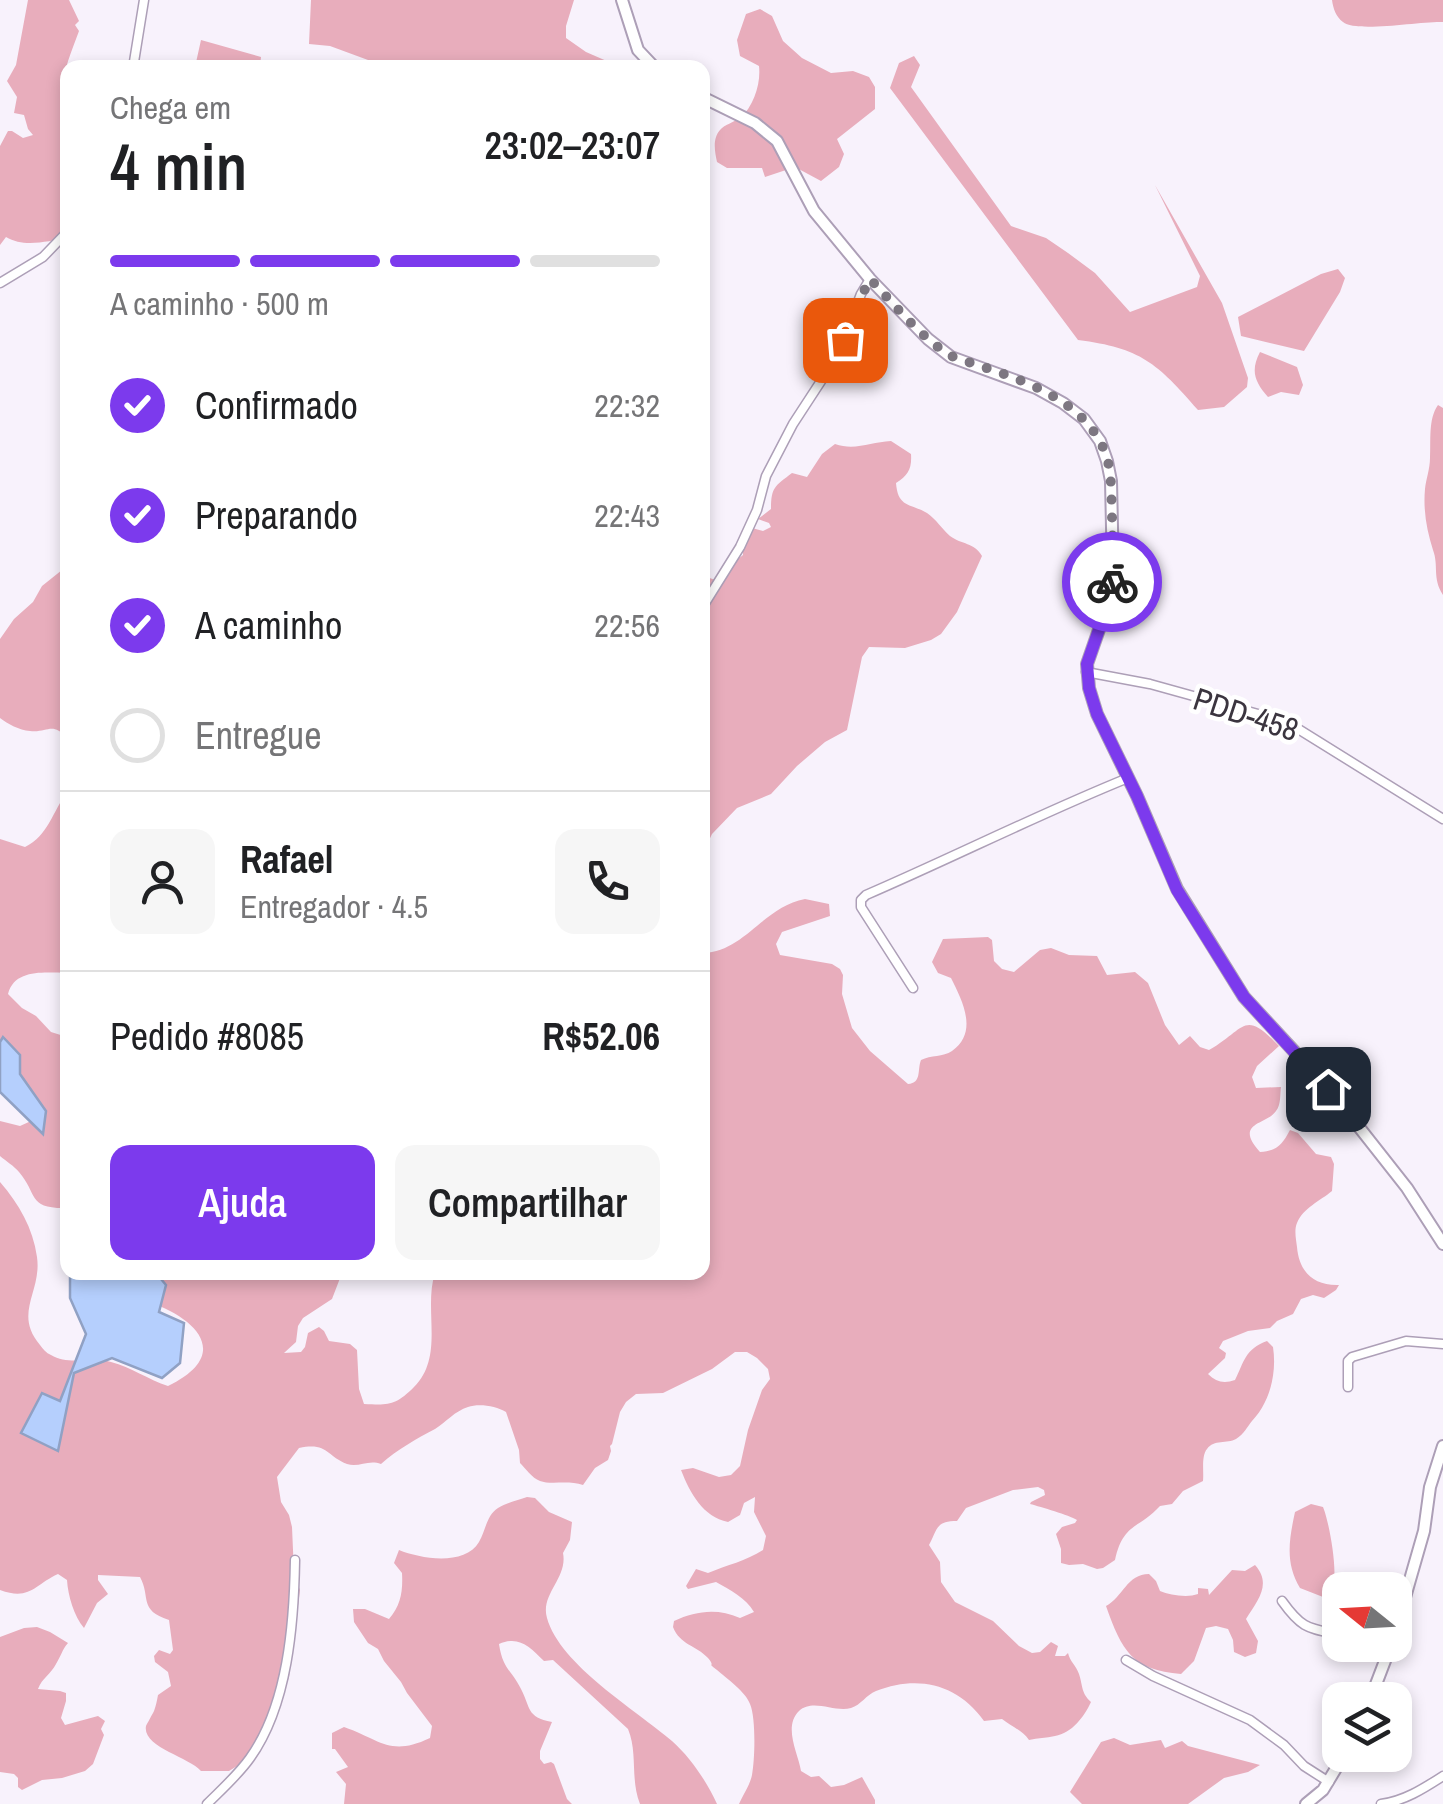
<!DOCTYPE html>
<html lang="pt">
<meta charset="utf-8">
<style>
:root{--surface:#fff;--page:#f6f6f6;--text:#202124;--muted:#757577;--line:#e0e0e0;--accent:#7c3aed}
body{margin:0;font-family:"Archivo Narrow",sans-serif;background:var(--page);color:var(--text);height:100vh;display:flex;flex-direction:column;font-size:38px;white-space:nowrap}
*{box-sizing:border-box;margin:0}
p{font-size:32px;color:var(--muted)}
.icon{flex:none;width:55px;height:55px;fill:none;stroke:currentColor;stroke-width:2;stroke-linecap:round;stroke-linejoin:round}
.map{position:relative;flex:1;overflow:hidden}
.panel{position:absolute;left:60px;top:60px;width:650px;height:1220px;display:flex;flex-direction:column;background:var(--surface);border-radius:20px;box-shadow:0 5px 15px #0003}
.panel>*{flex:none}
.needle{width:65px;rotate:288deg}
.tools{position:absolute;left:1322px;top:1572px;display:grid;gap:20px}
.tools a{display:grid;place-items:center;width:90px;height:90px;border-radius:20px;background:var(--surface);box-shadow:0 5px 15px #0003;font-size:50px}
.pin{position:absolute;display:grid;place-items:center;width:85px;height:85px;color:#fff;margin:-42px;border-radius:20px;box-shadow:0 5px 15px #0006}
.courier{position:absolute;display:grid;place-items:center;width:100px;height:100px;margin:-50px;border:8px solid #7c3aed;border-radius:50%;background:#fff;color:#222;box-shadow:0 2px 12px #0007}
.summary em{font-style:normal;font-weight:600}
.summary div{display:flex;flex-direction:column-reverse}
.summary{display:flex;align-items:center;justify-content:space-between;height:170px;padding:0 50px}
h1{font-size:65px;font-weight:600;line-height:75px}
.bar{display:grid;grid-template-columns:repeat(4,1fr);gap:15px 10px;align-content:center;height:120px;padding:0 50px}
.bar i{height:12px;border-radius:8px;background:var(--line)}
.bar .on{background:var(--accent)}
.bar p{grid-column:span 4}
.line{display:flex;align-items:center;gap:25px;padding:0 50px;border-top:2px solid var(--line)}
.line div{flex:1}
.round{display:grid;place-items:center;flex:none;width:105px;height:105px;border-radius:20px;background:var(--page)}
ol{padding:0 50px;list-style:none}
li{display:flex;align-items:center;gap:30px;height:110px}
li p{margin-inline-start:auto}
li .icon{padding:10px;border-radius:50%;background:var(--accent);color:#fff;stroke-width:4}
li:last-child{color:var(--muted)}
li i{width:55px;height:55px;border:5px solid var(--line);border-radius:50%}
.primary-button{display:flex;gap:20px;margin-top:auto;padding:20px 50px}
.primary-button a{flex:1;height:115px;border-radius:20px;background:var(--accent);color:#fff;font-size:40px;font-weight:600;line-height:115px;text-align:center}
.primary-button a+a{background:var(--page);color:var(--text)}
.map>svg:first-child{display:block}
.forest{fill:#e8adbc}
.water{fill:#b5cffd;stroke:#90a1c4;stroke-width:2.5}
.lines{fill:none;stroke-linecap:round;stroke-linejoin:round}
.street-casing{stroke:#ad9fb7;stroke-width:11}
.secondary-casing{stroke:#ad9fb7;stroke-width:14}
.street{stroke:#fff;stroke-width:8}
.secondary{stroke:#fff;stroke-width:10}
.done{stroke:#7d7781;stroke-width:10;stroke-dasharray:0 18}
.route{stroke:#7c3aed;stroke-width:12}
.labels{text-anchor:middle;dominant-baseline:central;stroke-width:9;stroke-linejoin:round;paint-order:stroke}
.street-label{font-size:32px;fill:#3b353f;stroke:#fff}
</style>
<div class="map">
<svg width="1443" height="1804" viewBox="0 0 1443 1804">
<rect width="100%" height="100%" fill="#f8f2fc"/>
<!-- forest -->
<path class="forest" d="M28 0H69L79 21 75 25 79 31C71 53 61 74 63 98L68 100 67 238C48 241 24 248 6 237L0 245V146L8 131H12L23 138 33 135 28 129 24 115 14 113 17 97 7 81 16 65Z
M311 0H574L566 26V38L586 52 609 62 611 67H387L330 46 309 44Z
M1332 0H1443V22C1421 21 1356 33 1343 22 1336 17 1333 8 1332 0Z
M760 9 772 16 783 41 802 58 831 73 853 71 869 77 875 87V109L837 139 844 154 839 167 821 181 795 167 765 177 762 168H727L717 162C715 152 712 139 720 130 724 125 734 122 740 118 754 106 761 83 759 66L740 56 737 40 746 14Z
M201 40 261 57 260 67H195Z
M914 56 920 65 911 87 1011 226 1046 238 1068 253 1095 273 1130 312 1197 287 1200 276 1155 185 1222 303 1248 378 1247 387 1224 407 1198 410C1157 363 1141 348 1078 340L890 88 899 63Z
M1338 269 1345 278 1340 292 1304 351 1241 336 1238 317 1321 274Z
M1260 352 1297 367 1303 385 1299 395 1281 392 1268 397C1255 382 1250 371 1260 352Z
M1438 405 1443 408V595C1432 578 1439 566 1433 550 1427 531 1423 511 1425 489 1426 479 1430 469 1430 458 1431 441 1428 419 1438 405Z
M891 441 911 454C912 469 908 475 896 483 898 508 910 503 927 513 936 519 942 529 950 536 962 545 974 542 982 556L957 612 941 634 931 640 905 648 869 647 862 657 847 730 825 742 797 766 771 794 737 808 712 834 703 853V549L710 553 707 577 718 581 733 563 743 555V551L740 547 752 528 763 531 771 527 769 523 758 519 771 509C771 487 775 486 792 473L807 477 822 454 835 444C855 451 871 442 891 441Z
M67 566V738C52 721 48 733 30 731 19 730 8 724 0 718V639L14 619 33 602 42 586Z
M67 792V973C46 973 15 968 8 994L22 1008 36 1016 51 1032 67 1037V1208C27 1209 38 1194 19 1172 14 1166 6 1161 0 1156V1121L20 1126 31 1121 37 1098 14 1064 0 1057V839L25 847C48 836 53 811 67 792Z
M805 899 829 904 830 916 782 932 776 944 780 955 832 964 840 969 843 975 842 994 852 1028 870 1051 908 1084C922 1083 917 1070 921 1060 931 1055 943 1057 952 1051 979 1032 962 1000 951 978L938 973 932 962 943 939 988 937 992 940 994 961 1002 969 1014 972 1040 950 1051 948 1069 955 1097 956 1107 975 1135 972 1148 983 1165 1025 1179 1045 1190 1036 1200 1047 1209 1050C1246 1029 1243 1008 1279 1046L1257 1066 1252 1077 1256 1088 1281 1087C1280 1094 1281 1105 1276 1111 1267 1125 1233 1122 1260 1152 1277 1151 1282 1145 1290 1130L1298 1133 1316 1154 1331 1157 1334 1164 1332 1191C1320 1201 1303 1208 1297 1223 1294 1230 1296 1239 1297 1247 1299 1272 1314 1286 1339 1285L1336 1290 1324 1298 1313 1295 1301 1299 1293 1314 1277 1321 1270 1328 1248 1331 1223 1341 1219 1348 1226 1353 1225 1358 1208 1374C1216 1382 1224 1384 1235 1380 1244 1362 1245 1349 1267 1341L1273 1347C1277 1373 1270 1402 1252 1421 1247 1427 1244 1434 1236 1439 1227 1444 1214 1439 1207 1449 1201 1456 1204 1472 1203 1481L1183 1491 1172 1504 1160 1506C1139 1529 1123 1523 1115 1560L1103 1568 1097 1569 1083 1564 1069 1565 1061 1563V1549L1056 1534 1062 1527 1075 1523 1077 1520C1069 1515 1041 1507 1030 1504L1031 1502 1045 1495 1044 1490 1038 1487 1013 1490 966 1508 957 1521C936 1521 938 1528 929 1545L940 1562 941 1582 955 1602 993 1621 1019 1646 1032 1653 1040 1652 1051 1642 1058 1646 1055 1656H1065L1068 1653C1070 1662 1076 1665 1079 1674 1083 1686 1081 1693 1091 1702 1084 1717 1072 1733 1055 1736 1046 1738 1038 1738 1029 1740 1023 1731 1011 1726 1002 1719L984 1721C957 1683 917 1675 876 1691 866 1695 861 1705 851 1708 835 1713 813 1698 799 1711 783 1727 798 1753 801 1771L811 1777 819 1776 831 1787 844 1785 862 1777 875 1800V1804H739C743 1795 750 1785 752 1775 755 1759 756 1718 750 1704 746 1692 726 1678 717 1670 705 1661 717 1669 708 1658 696 1645 680 1645 673 1627L674 1621C696 1611 717 1608 740 1618L754 1612C746 1598 730 1590 716 1582L688 1589 686 1586 696 1569 708 1573C727 1565 746 1561 763 1550L766 1536 754 1512 755 1497 744 1503 740 1515 728 1522C703 1517 690 1493 681 1470L693 1468 719 1477 731 1475 740 1466 748 1430 762 1390 770 1379 768 1369 757 1358 747 1352H735L712 1369 663 1393 636 1394 626 1402 620 1412 612 1444 610 1446 611 1451 608 1460 595 1468 583 1485C569 1480 550 1485 540 1481 532 1478 525 1468 520 1463L519 1450 506 1412C496 1406 479 1403 468 1407 455 1411 446 1422 435 1429 416 1439 398 1449 381 1464 368 1459 359 1468 347 1464 326 1456 328 1442 299 1448L277 1477 281 1502 289 1515 292 1527 294 1573 300 1590 289 1677 279 1705 265 1728 261 1731 257 1743 242 1763 229 1771H201C189 1757 142 1747 146 1726 147 1724 153 1713 154 1711 156 1706 157 1700 158 1695L171 1686 168 1672 155 1662 154 1656 159 1650 170 1654 173 1650 169 1620C138 1610 151 1597 140 1577L98 1575V1580L108 1594 97 1603 84 1628C74 1616 68 1596 67 1580L58 1574C34 1585 30 1601 0 1590V1182C19 1204 33 1228 37 1257 42 1292 13 1313 40 1345 43 1349 46 1353 51 1355 69 1366 92 1356 111 1362 131 1367 149 1380 168 1386 232 1355 198 1319 149 1302L142 1273H342L332 1299 303 1318 298 1326 296 1342 284 1353 301 1352 305 1347 308 1333 319 1327 324 1331 329 1341 350 1344 357 1350 359 1389 364 1404C389 1405 395 1406 414 1387 445 1356 423 1310 435 1273L702 1272 703 953C744 952 763 907 805 899Z
M527 1497 535 1498 549 1512 572 1522 570 1540 563 1553C568 1578 540 1594 547 1618 560 1665 636 1710 672 1741 691 1758 707 1782 717 1804H640C630 1779 638 1753 628 1729L553 1660 544 1661C530 1647 519 1635 499 1644 503 1670 511 1669 521 1689 531 1708 526 1717 552 1722L540 1751V1759L544 1764 551 1762 554 1764 567 1799 572 1804H344L346 1784 336 1772 348 1767 335 1749H332V1733L344 1727C381 1740 390 1757 430 1738L432 1726 407 1693 401 1682 384 1661 378 1649 368 1643 354 1622 353 1609H365L389 1619C401 1605 403 1591 402 1573L394 1563 399 1550C421 1559 465 1566 479 1542 486 1530 486 1516 498 1508 506 1503 518 1500 527 1497Z
M1311 1504 1323 1507C1329 1521 1338 1571 1333 1584 1331 1592 1329 1592 1323 1597L1300 1588C1285 1563 1289 1540 1295 1512Z
M1255 1565C1272 1584 1258 1600 1246 1619L1258 1641 1256 1653 1245 1657 1234 1652 1233 1640 1228 1629 1216 1626 1206 1628 1194 1661 1181 1674C1132 1670 1122 1651 1106 1606 1123 1597 1127 1574 1149 1574L1156 1581 1160 1591C1170 1595 1187 1598 1198 1594V1588L1208 1589 1209 1595 1232 1570 1245 1571Z
M37 1627 50 1632 68 1643C62 1650 61 1656 56 1664 51 1674 42 1678 38 1689L60 1691 66 1693V1701L61 1718 65 1725 98 1716 105 1721 101 1729 104 1735 93 1764 85 1771 62 1778 42 1780 22 1790 18 1787V1778L14 1774 0 1772V1637L24 1628Z
M1114 1738 1130 1745 1161 1740 1165 1748 1182 1741 1188 1746 1260 1765 1248 1772 1224 1778 1188 1804H1082L1070 1792 1101 1742Z"/>
<!-- water -->
<path class="water" d="M3 1037 20 1055V1074L46 1111 43 1134 0 1092V1042Z
M70 1273H156L166 1285 159 1312 184 1323 180 1363 162 1378 112 1358 74 1373 58 1451 21 1433 42 1393 60 1401 86 1334 70 1298Z"/>
<g class="lines">
<!-- street casing -->
<g class="street-casing">
<path id="street" d="M133 68 144 0
M0 283 43 257 68 231
M702 608 740 547 757 510 766 476 793 424 838 355 861 294 870 279
M1086 672 1150 684 1287 722 1443 819
M913 988 861 907V900L866 895C954 857 1039 814 1128 778
M1348 1387V1361L1352 1357 1406 1341 1443 1344
M1282 1601C1302 1629 1308 1628 1340 1635
M1126 1660 1153 1676 1250 1720 1284 1745 1304 1766 1329 1782
M207 1804C222 1789 238 1775 250 1758 288 1705 294 1623 295 1560
M1381 1804C1404 1801 1423 1789 1443 1776"/>
</g>
<!-- secondary casing -->
<g class="secondary-casing">
<path id="secondary" d="M622 0 638 50 655 68
M702 97 755 123 777 141 814 211 870 279 928 339 951 357 1036 388 1063 403 1084 419 1100 441 1107 461 1111 481 1113 573 1110 598 1087 664 1089 688 1097 714 1137 796 1177 889 1244 997 1329 1089 1407 1188 1443 1244
M1395 1632 1424 1531 1430 1487 1443 1446
M1370 1700 1391 1645
M1306 1804 1323 1790 1344 1755"/>
</g>
<!-- street -->
<use href="#street" class="street"/>
<!-- secondary -->
<use href="#secondary" class="secondary"/>
</g>
<g class="lines">
<!-- done -->
<path class="done" d="M845 340 855 309 870 279C896 306 920 337 951 356 1007 376 1087 394 1107 458 1112 476 1111 494 1112 512 1112 535 1114 559 1112 582"/>
<!-- route -->
<path class="route" d="M1112 582 1110 598 1087 664 1089 688 1097 714 1137 796 1177 890 1244 997 1328 1089"/>
</g>
<g class="labels">
<!-- street labels -->
<g class="street-label">
<text transform="translate(1246 714) rotate(18)">PDD-458</text>
</g>
</g>
</svg>
<div class="tools">
<a><svg class="needle" viewBox="-14 -14 28 28"><path d="M0-13l5 13h-10z" fill="#e53935"/><path d="M0 13l5-13h-10z" fill="#757577"/></svg></a>
<a><svg class="icon" aria-label="layers" viewBox="0 0 24 24"><path d="M12 4l9 5-9 5-9-5zM3 14l9 5 9-5"/></svg></a>
</div>
<div class="pin" style="left:845px;top:340px;background:#ea580c"><svg class="icon" aria-label="bag" viewBox="0 0 24 24"><path d="M5 8h14l-1 12H6zM9 8a3 3 0 0 1 6 0"/></svg></div>
<div class="pin" style="left:1328px;top:1089px;background:#1f2937"><svg class="icon" aria-label="home" viewBox="0 0 24 24"><path d="M3 11l9-7 9 7M6 9v11h12V9"/></svg></div>
<div class="courier" style="left:1112px;top:582px"><svg class="icon" aria-label="bike" viewBox="0 0 24 24"><circle cx="6" cy="16" r="4"/><circle cx="18" cy="16" r="4"/><path d="M6 16l4-8h5l3 8M10 8l3 8H6M13 5h3"/></svg></div>
<section class="panel">
<div class="summary"><div><h1>4 min</h1><p>Chega em</p></div><em>23:02–23:07</em></div>
<div class="bar"><i class="on"></i><i class="on"></i><i class="on"></i><i></i><p>A caminho · 500 m</p></div>
<ol>
<li><svg class="icon" aria-label="check" viewBox="0 0 24 24"><path d="M5 12l5 5 9-10"/></svg>Confirmado<p>22:32</p></li>
<li><svg class="icon" aria-label="check" viewBox="0 0 24 24"><path d="M5 12l5 5 9-10"/></svg>Preparando<p>22:43</p></li>
<li><svg class="icon" aria-label="check" viewBox="0 0 24 24"><path d="M5 12l5 5 9-10"/></svg>A caminho<p>22:56</p></li>
<li><i></i>Entregue</li>
</ol>
<div class="line" style="height:180px"><a class="round"><svg class="icon" aria-label="person" viewBox="0 0 24 24"><circle cx="12" cy="8" r="4"/><path d="M4 21q1-7 8-7t8 7"/></svg></a><div><b>Rafael</b><p>Entregador · 4.5</p></div><a class="round"><svg class="icon" aria-label="phone" viewBox="0 0 24 24"><path d="M5 4h4l2 5-3 2q2 4 5 5l2-3 5 2v4C11 20 4 13 5 4z"/></svg></a></div>
<div class="line" style="height:130px"><div>Pedido #8085</div><b>R$52.06</b></div>
<div class="primary-button"><a>Ajuda</a><a>Compartilhar</a></div>
</section>
</div>
